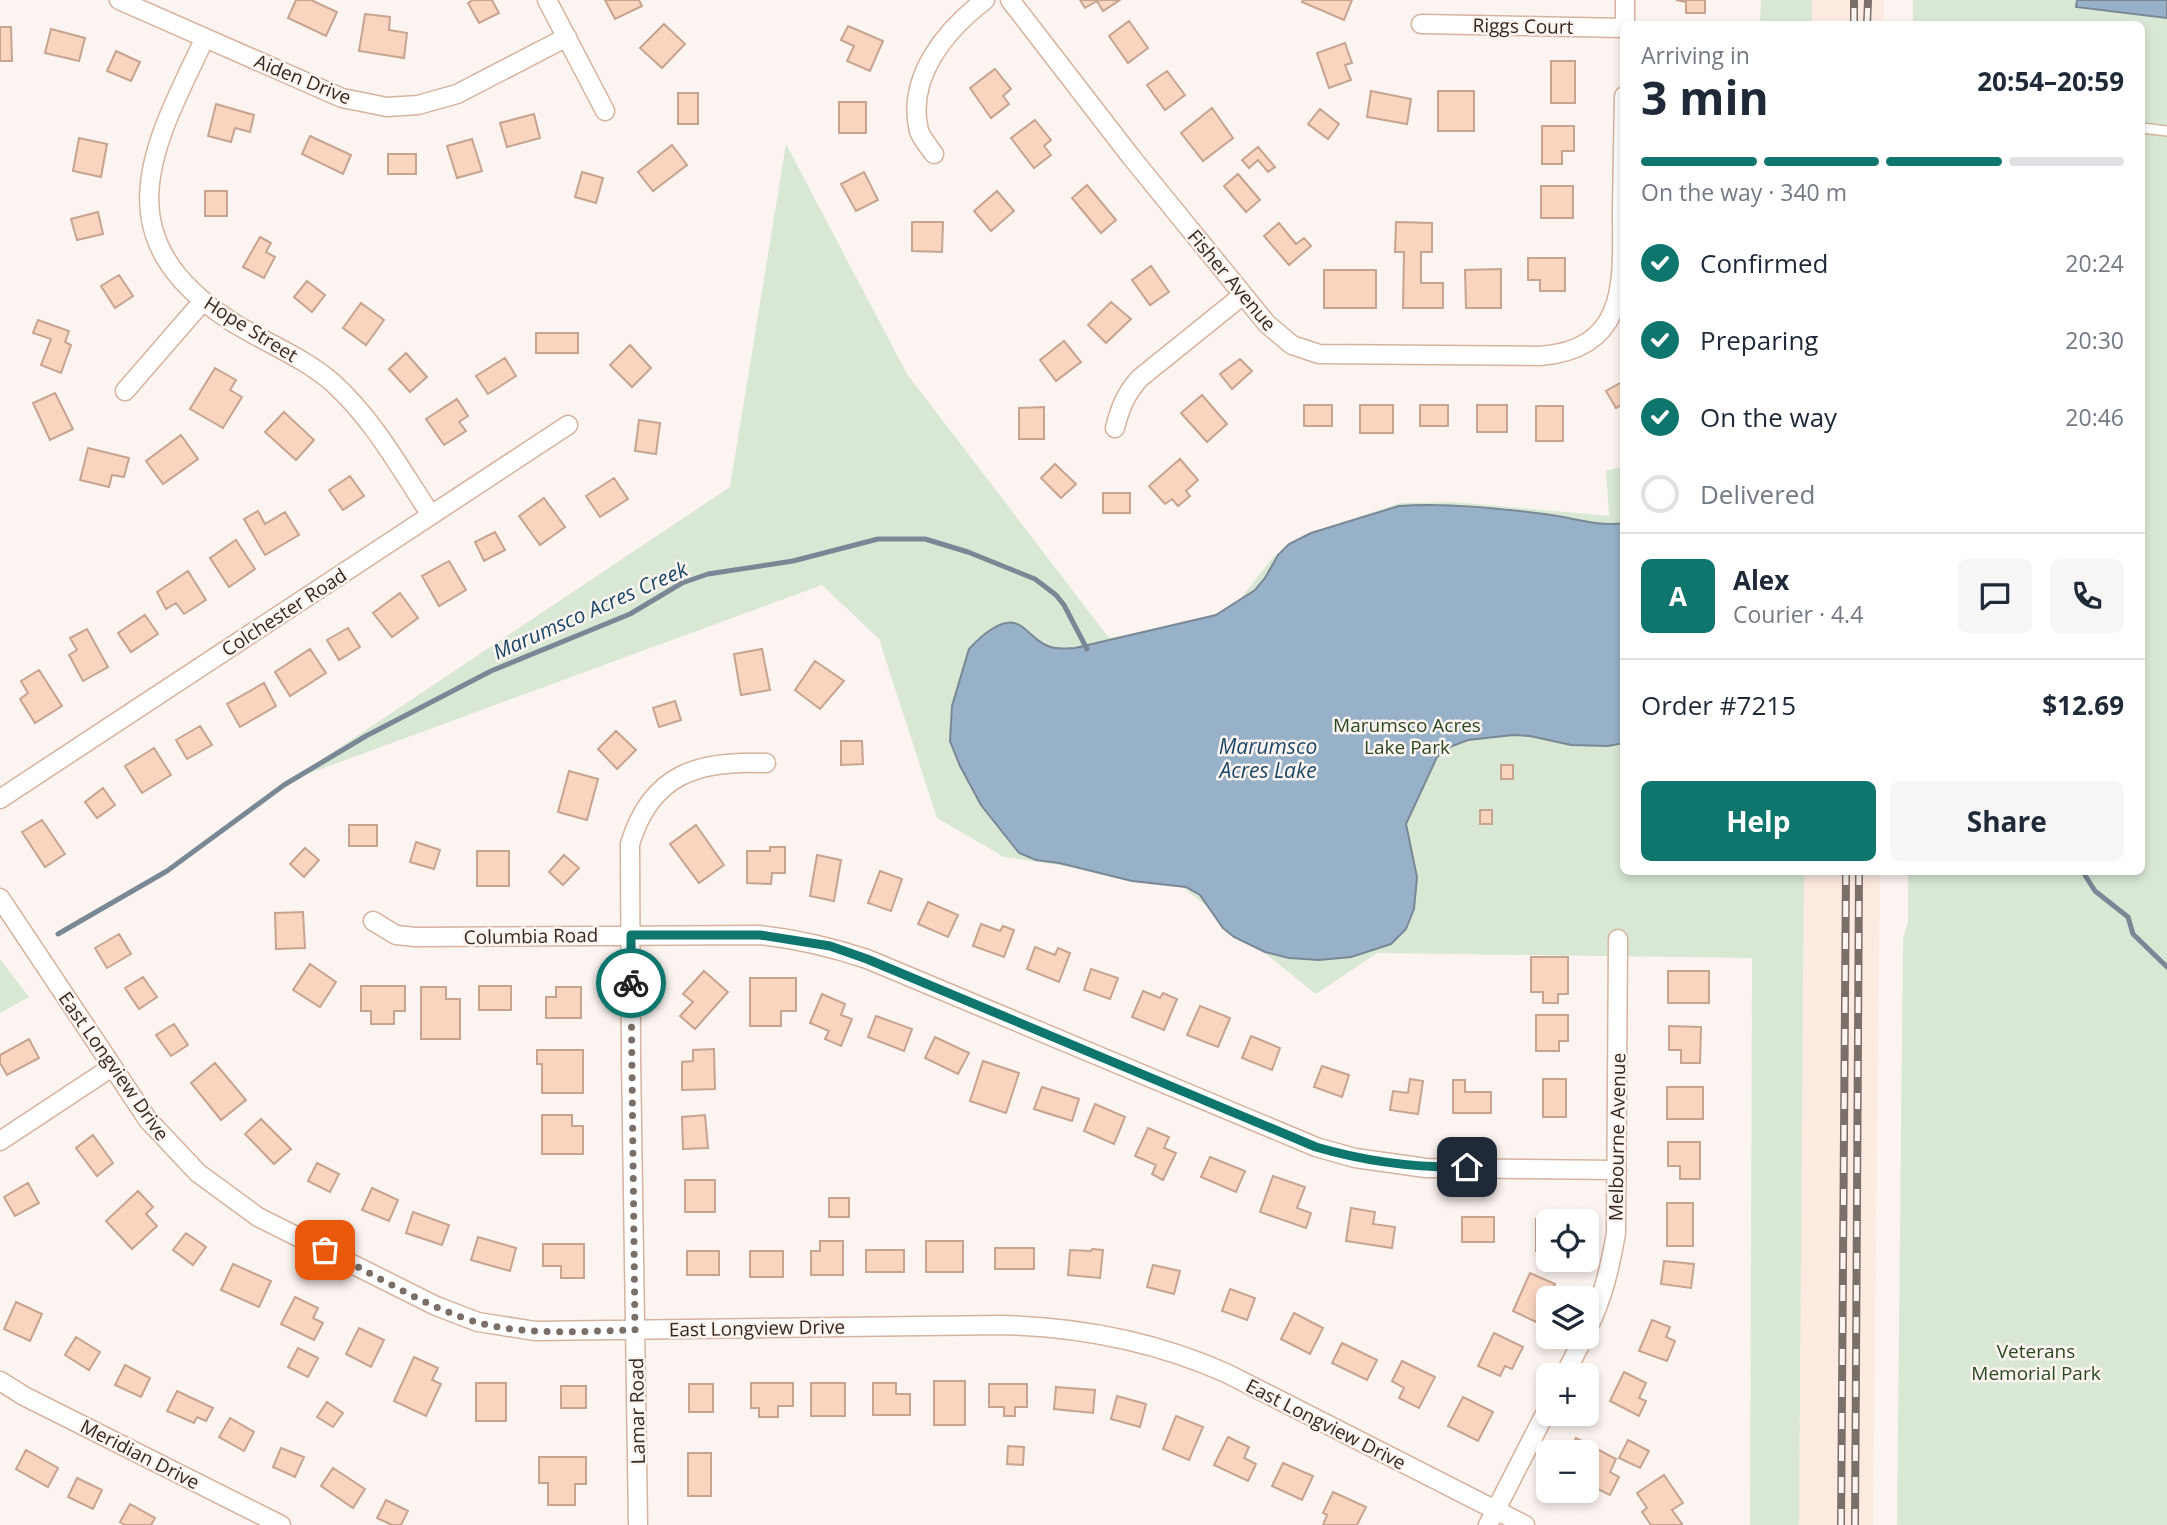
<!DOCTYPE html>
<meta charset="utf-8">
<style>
:root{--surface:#fff;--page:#f6f6f7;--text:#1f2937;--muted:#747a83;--line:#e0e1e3;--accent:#0f766e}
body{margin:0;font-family:"Open Sans",sans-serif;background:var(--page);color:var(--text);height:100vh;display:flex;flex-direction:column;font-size:26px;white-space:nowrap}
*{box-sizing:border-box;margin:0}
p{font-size:23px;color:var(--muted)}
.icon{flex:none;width:38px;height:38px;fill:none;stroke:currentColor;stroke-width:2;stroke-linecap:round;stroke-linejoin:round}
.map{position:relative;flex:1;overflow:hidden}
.panel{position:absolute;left:1620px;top:21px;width:525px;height:854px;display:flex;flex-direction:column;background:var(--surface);border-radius:10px;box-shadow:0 4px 10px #0003}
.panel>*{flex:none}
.buttons{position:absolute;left:1536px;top:1209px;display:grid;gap:14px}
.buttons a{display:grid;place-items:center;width:63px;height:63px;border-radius:10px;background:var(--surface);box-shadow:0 4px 10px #0003;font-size:35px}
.pin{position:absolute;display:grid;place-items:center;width:60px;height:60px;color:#fff;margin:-30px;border-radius:14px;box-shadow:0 4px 10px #0006}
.courier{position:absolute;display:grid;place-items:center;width:70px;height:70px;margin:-35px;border:5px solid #0f766e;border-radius:50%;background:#fff;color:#222;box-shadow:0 2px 9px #0007}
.head em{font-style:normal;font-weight:700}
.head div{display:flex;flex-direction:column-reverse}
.head{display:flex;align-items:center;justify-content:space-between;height:119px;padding:0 21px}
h1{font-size:46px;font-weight:700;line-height:52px}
.bar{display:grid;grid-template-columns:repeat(4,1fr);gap:10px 7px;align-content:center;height:84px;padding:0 21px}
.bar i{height:9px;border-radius:5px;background:var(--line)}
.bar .current{background:var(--accent)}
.bar p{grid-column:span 4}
.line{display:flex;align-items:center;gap:18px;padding:0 21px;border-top:2px solid var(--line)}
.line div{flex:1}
.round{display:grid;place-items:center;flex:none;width:74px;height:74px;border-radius:10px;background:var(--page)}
ol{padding:0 21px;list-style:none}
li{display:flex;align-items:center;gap:21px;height:77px}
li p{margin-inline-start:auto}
li .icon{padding:7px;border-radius:50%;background:var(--accent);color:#fff;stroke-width:4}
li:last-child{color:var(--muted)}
li i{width:38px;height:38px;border:4px solid var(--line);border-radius:50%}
.cta{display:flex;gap:14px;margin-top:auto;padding:14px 21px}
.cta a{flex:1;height:80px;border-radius:10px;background:var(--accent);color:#fff;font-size:28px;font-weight:700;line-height:80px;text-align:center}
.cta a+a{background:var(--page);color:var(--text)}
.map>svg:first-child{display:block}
.built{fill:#fdebe1}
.green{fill:#d9e8d5}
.water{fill:#97b1c8;stroke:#7a8896;stroke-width:2}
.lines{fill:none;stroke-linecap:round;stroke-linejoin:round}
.stream{stroke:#7a8896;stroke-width:5}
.building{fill:#f9d5c0;stroke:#c6a490;stroke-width:2}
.lane-casing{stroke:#d5b39e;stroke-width:12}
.street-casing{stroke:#d5b39e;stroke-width:21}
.lane{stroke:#fff;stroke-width:9}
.street{stroke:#fff;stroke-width:18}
.rail-casing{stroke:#7b6f69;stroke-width:8}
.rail{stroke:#fcf4f0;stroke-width:5;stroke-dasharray:16;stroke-linecap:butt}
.done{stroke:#7b6f69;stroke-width:7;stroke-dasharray:0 12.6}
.route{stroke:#0f766e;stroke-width:9}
.labels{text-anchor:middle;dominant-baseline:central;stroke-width:5;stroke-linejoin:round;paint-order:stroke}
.street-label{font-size:19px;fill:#352820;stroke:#fcf4f0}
.park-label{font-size:19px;fill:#294821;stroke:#fcf4f0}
.water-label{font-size:21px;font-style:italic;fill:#1b4768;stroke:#fcf4f0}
</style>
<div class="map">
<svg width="2167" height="1525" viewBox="0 0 2167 1525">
<rect width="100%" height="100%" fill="#fcf4f0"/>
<!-- built -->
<path class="built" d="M1812 0H1884V24H1812Z
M1804 872H1880L1873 1525H1799Z"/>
<!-- green -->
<path class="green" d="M1761 0H1812V24H1760Z
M1913 0H2167V1525H1897L1903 939 1908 921V872H2142V24H1913Z
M786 144 907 374 1109 638 1227 616 1274 556 1340 523 1400 503 1455 502 1609 516 1606 471 1624 466V872H1804L1799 1525H1750L1752 958 1377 953 1316 994 1176 882 1004 857 937 818 879 639 822 585 291 780 730 487Z
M0 959 29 997 0 1013Z"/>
<!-- water -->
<path class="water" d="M2077 0H2167V18L2076 7Z
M1399 506C1448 503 1496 508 1544 514 1572 517 1595 527 1624 523V743L1608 746 1571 745 1530 736 1513 735 1468 740 1447 748 1437 757 1406 824 1417 877 1414 909 1406 929 1391 944 1351 957 1319 960 1289 958 1265 952 1234 937 1223 928 1200 895 1186 887 1132 881 1059 863 1036 860 1019 853 981 805 960 766 950 741 952 706 969 649C980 637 1004 614 1021 626 1030 632 1037 642 1048 646 1056 650 1067 648 1075 648L1216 615 1255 590 1265 578 1278 555 1289 544 1311 533Z"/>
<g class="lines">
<!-- stream -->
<path class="stream" d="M2083 872 2095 891 2128 917 2133 934 2167 967
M58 934 167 871 284 785 366 736 491 671 630 614 682 583 708 574 793 561 878 539H925L968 552 1035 579 1056 595 1064 605 1087 649"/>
</g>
<!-- building -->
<path class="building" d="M296 0H311L337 12 326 36 288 18Z
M473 0H492L499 13 479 23 468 3Z
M605 0H639L642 6 615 19Z
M1080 0H1120L1103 11 1097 1 1085 8Z
M1303 0H1352L1344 20 1302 2Z
M1676 0H1705V13H1686V2Z
M365 14 390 17 389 30 407 33 404 58 359 51Z
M1129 21 1148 48 1128 63 1109 36Z
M664 24 685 44 662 68 640 48Z
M848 26 883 41 870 71 847 61 854 46 841 40Z
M0 27H11L12 61H0Z
M51 29 85 38 79 61 45 53Z
M1345 43 1352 63 1345 65 1351 80 1329 88 1317 53Z
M116 51 140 62 131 81 107 71Z
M1551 61H1575V103H1551Z
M995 69 1011 89 1003 96 1009 104 991 118 970 88Z
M1167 71 1185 95 1165 110 1147 85Z
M1371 91 1411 99 1407 124 1367 117Z
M1438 91H1474V131H1438Z
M678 93H698V124H678Z
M839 102H866V133H839Z
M216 104 254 115 250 132 235 128 231 142 208 136Z
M1212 108 1233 138 1203 161 1181 133Z
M1320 109 1339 124 1328 139 1308 124Z
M534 114 540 138 507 147 500 123Z
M1035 120 1051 140 1044 146 1051 155 1034 168 1011 138Z
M1542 126H1574V151H1562V164H1542Z
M310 136 351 155 343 174 302 154Z
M79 138 107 144 101 177 73 171Z
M472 139 482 171 457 178 447 146Z
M672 145 687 165 653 191 638 172Z
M1258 147 1275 167 1268 172 1258 160 1249 168 1242 160Z
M388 154H416V174H388Z
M582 172 603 178 596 203 575 197Z
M864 172 878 200 856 211 841 184Z
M1238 174 1260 200 1246 212 1224 186Z
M1087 185 1116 220 1101 233 1072 198Z
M1541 186H1573V218H1541Z
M205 191H227V216H205Z
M997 191 1014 211 991 231 974 211Z
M98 212 103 234 77 240 71 219Z
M912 222H943L942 252 912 251Z
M1396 222 1432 223V252H1421V283H1443V308H1403L1404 252H1395Z
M1279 223 1296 244 1304 238 1311 246 1289 265 1264 236Z
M260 237 271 243 266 252 275 257 264 278 243 267Z
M1528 258H1565V291H1540V280H1528Z
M1151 266 1169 292 1150 305 1132 280Z
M1501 269V308H1466L1465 270Z
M1324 270H1376V308H1324Z
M119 275 133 296 115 308 101 286Z
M307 281 325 295 312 312 294 297Z
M1111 302 1131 319 1106 343 1088 325Z
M361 303 384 320 366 345 343 328Z
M38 320 69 331 65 342 71 345 61 373 41 365 51 339 33 333Z
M536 333H578V353H536Z
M1064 341 1081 362 1056 381 1040 360Z
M630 345 651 368 632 387 610 365Z
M406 353 427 377 410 392 389 369Z
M505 358 516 376 488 394 476 376Z
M1240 359 1252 371 1232 389 1220 374Z
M215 368 236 380 230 390 242 397 223 428 190 409Z
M1624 381V403L1616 408 1606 391Z
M55 393 73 429 50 440 33 403Z
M1202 395 1227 424 1207 442 1181 413Z
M457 399 468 416 459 422 466 431 444 445 426 419Z
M1304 405H1332V426H1304Z
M1360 405H1393V433H1360Z
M1420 405H1448V426H1420Z
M1477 405H1507V432H1477Z
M1536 406H1563V441H1536Z
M1044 407V439H1019V408Z
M284 412 314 440 296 460 265 432Z
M639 420 660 423 656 454 635 451Z
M181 435 198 459 163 484 146 461Z
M88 448 129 458 124 477 112 475 109 487 80 480Z
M1180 459 1198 480 1186 491 1190 496 1178 506 1172 499 1165 504 1149 486Z
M1055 464 1076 484 1061 498 1041 478Z
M350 476 364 496 343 510 329 490Z
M614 478 628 499 600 517 586 496Z
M1103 493H1130V513H1103Z
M544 498 565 527 540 545 519 516Z
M258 511 265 524 285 512 299 535 265 555 244 519Z
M495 532 505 550 484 561 475 542Z
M236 540 255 569 229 587 210 558Z
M449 561 466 590 439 606 422 576Z
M188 571 206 600 184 614 176 603 166 609 157 592Z
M400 593 418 618 392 637 373 613Z
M145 615 158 634 131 652 118 633Z
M348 628 360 647 339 660 327 640Z
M87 629 108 667 83 681 69 655 77 650 70 638Z
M310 649 326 673 290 696 275 672Z
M762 649 770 690 741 695 734 654Z
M815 661 844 681 820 709 795 690Z
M39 670 62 706 35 723 20 699 28 693 21 681Z
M264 683 276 706 240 727 227 704Z
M675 701 681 720 659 727 653 708Z
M200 726 212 745 187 759 176 740Z
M616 731 636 750 617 769 598 749Z
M841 741H862L863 764 841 765Z
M154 748 171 775 142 793 125 766Z
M1501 765H1513V779H1501Z
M569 771 598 779 587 820 558 812Z
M103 788 115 805 97 818 85 802Z
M1480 810H1492V824H1480Z
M42 820 65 854 45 867 22 832Z
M349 825H377V846H349Z
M696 825 724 865 699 883 670 844Z
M416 842 440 850 434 869 410 862Z
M770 847H785V873H772L771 884 747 883V851H770Z
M305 848 319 860 304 877 290 864Z
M477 851H509V886H477Z
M564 855 579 868 563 885 549 872Z
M817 855 841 860 834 901 810 896Z
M880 871 902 879 891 911 868 903Z
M928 902 958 915 948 937 918 924Z
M303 912 305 948 276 949 275 913Z
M981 924 1000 931 1003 926 1014 930 1004 957 973 946Z
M119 934 131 954 107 968 95 948Z
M1035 947 1055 955 1058 948 1070 953 1059 982 1027 969Z
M1531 957H1568V994H1558V1003H1543V992H1531Z
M310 964 336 982 320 1007 293 990Z
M1091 969 1118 978 1110 999 1084 990Z
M704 971 728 992 695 1029 680 1016 693 1002 683 994Z
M1668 971H1709V1003H1668Z
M143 977 157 997 139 1009 125 988Z
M750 978H796V1011H781V1026H750Z
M361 986H405V1011H394V1024H371V1011H361Z
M479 986H511V1010H479Z
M421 987H446V999H460V1039H421Z
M556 987H581V1018H546V997H556Z
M1143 991 1160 998 1163 993 1177 999 1164 1030 1132 1017Z
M822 994 845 1004 841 1015 852 1019 841 1046 825 1039 829 1031 810 1023Z
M1200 1006 1230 1018 1218 1047 1187 1035Z
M1536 1015H1568V1041H1559V1051H1536Z
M876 1016 912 1029 904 1051 868 1037Z
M174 1024 188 1045 171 1056 156 1035Z
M1669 1026 1701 1027 1700 1063H1681V1050H1669Z
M1251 1036 1280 1048 1272 1070 1242 1058Z
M935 1037 969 1053 958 1074 925 1058Z
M29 1039 39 1058 7 1075 0 1063V1055Z
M714 1049 715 1089 682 1090V1062L693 1061V1050Z
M537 1050H583V1093H542V1064H537Z
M983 1061 1019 1073 1006 1113 970 1101Z
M215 1063 246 1100 221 1120 191 1083Z
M1322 1066 1349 1075 1342 1097 1314 1087Z
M1410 1079 1423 1081 1418 1114 1390 1110 1393 1091 1408 1093Z
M1543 1079H1566V1117H1543Z
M1453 1080H1465V1092H1491V1113H1453Z
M1042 1087 1079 1099 1072 1121 1034 1109Z
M1667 1087H1703V1119H1667Z
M1095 1104 1125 1117 1114 1144 1084 1131Z
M542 1115H572V1126H583V1154H542Z
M705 1115 708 1148 683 1149 682 1117Z
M261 1119 291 1149 274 1164 245 1134Z
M1148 1128 1169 1137 1164 1148 1176 1153 1163 1180 1152 1174 1156 1165 1135 1156Z
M93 1135 113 1163 97 1176 76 1148Z
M1668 1142H1700V1179H1680V1166H1668Z
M1210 1157 1245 1171 1236 1192 1201 1177Z
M317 1163 339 1174 330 1192 308 1181Z
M1273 1176 1305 1187 1297 1208 1311 1213 1306 1228 1260 1212Z
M685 1180H715V1212H685Z
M28 1183 39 1203 15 1216 4 1197Z
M372 1188 398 1200 389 1221 362 1210Z
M138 1191 153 1207 146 1214 157 1226 132 1249 106 1221Z
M829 1198H849V1217H829Z
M1667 1203H1693V1246H1667Z
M1351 1208 1375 1212 1373 1224 1395 1227 1392 1248 1346 1241Z
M413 1212 449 1225 442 1245 406 1233Z
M1462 1217H1494V1242H1462Z
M1536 1219H1563V1222H1549V1251H1536Z
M186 1233 206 1247 193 1265 173 1250Z
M478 1237 516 1248 510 1271 471 1260Z
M820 1241H843V1275H811V1251H820Z
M926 1241H963V1272H926Z
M543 1244H584V1278H561V1266H543Z
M995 1248H1034V1269H995Z
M1092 1249 1103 1250 1100 1278 1068 1275 1070 1250 1091 1251Z
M866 1250H904V1272H866Z
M687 1251H719V1275H687Z
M750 1251H783V1277H750Z
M1664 1261 1694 1264 1691 1288 1661 1284Z
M233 1264 271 1281 259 1307 221 1290Z
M1153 1265 1180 1271 1174 1294 1147 1287Z
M1530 1273 1555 1284 1536 1322 1513 1311Z
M1230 1289 1255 1298 1247 1320 1222 1311Z
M295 1297 318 1308 313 1318 323 1323 314 1340 281 1324Z
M16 1302 42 1314 30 1341 4 1329Z
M1294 1313 1323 1328 1310 1354 1281 1339Z
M1652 1320 1670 1327 1666 1337 1675 1341 1667 1361 1639 1351Z
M359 1328 384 1340 371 1367 346 1354Z
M1494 1333 1523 1347 1512 1369 1505 1366 1500 1376 1478 1366Z
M76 1337 100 1352 89 1370 65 1355Z
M1342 1343 1377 1360 1367 1380 1332 1363Z
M298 1348 318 1358 308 1377 288 1367Z
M414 1357 438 1368 432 1380 441 1384 426 1416 394 1401Z
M1402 1361 1435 1377 1419 1408 1399 1398 1404 1388 1392 1381Z
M125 1365 150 1378 141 1397 115 1385Z
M1624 1372 1646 1383 1639 1398 1646 1401 1639 1416 1610 1401Z
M934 1381H965V1425H934Z
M476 1383H506V1421H476Z
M751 1383H793V1406H778V1417H759V1408H751Z
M811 1383H845V1416H811Z
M873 1383H896V1394H910V1415H873Z
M689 1384H713V1412H689Z
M989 1384H1027V1407H1015V1416H1004V1407H989Z
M561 1386H586V1408H561Z
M1056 1387 1095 1390 1093 1413 1054 1409Z
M177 1391 213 1408 206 1421 197 1417 194 1423 167 1411Z
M1117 1396 1146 1404 1140 1427 1111 1419Z
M1463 1397 1493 1412 1478 1441 1448 1426Z
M327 1402 343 1413 333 1427 317 1417Z
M1176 1416 1203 1427 1189 1460 1163 1449Z
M230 1418 254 1432 244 1451 219 1437Z
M1228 1437 1249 1447 1244 1458 1256 1464 1248 1481 1214 1465Z
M1576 1438 1616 1459 1610 1472 1619 1477 1610 1495 1587 1484V1452H1568Z
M1628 1440 1649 1451 1640 1468 1619 1458Z
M1008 1446 1024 1447 1023 1465 1007 1464Z
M281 1448 304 1457 295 1477 273 1467Z
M26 1450 58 1468 48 1487 16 1469Z
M688 1453H711V1496H688Z
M539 1457H586V1484H575V1505H548V1483H539Z
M1283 1463 1313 1476 1302 1500 1272 1486Z
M333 1468 365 1489 353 1508 321 1486Z
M1664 1475 1683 1503 1672 1510 1682 1524 1680 1525H1651L1642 1512 1647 1508 1637 1493Z
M77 1478 102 1490 93 1509 68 1497Z
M1333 1492 1366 1507 1357 1525H1323L1327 1515 1323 1513Z
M386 1500 408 1511 401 1525H392L377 1518Z
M130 1504 155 1518 151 1525H125L120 1522Z"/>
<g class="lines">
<!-- lane casing -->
<g class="lane-casing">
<path id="lane" d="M2142 128 2167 131"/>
</g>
<!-- street casing -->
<g class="street-casing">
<path id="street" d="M119 0 342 98 387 107 418 105 457 94 567 37
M547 0 605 111
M1010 0 1132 158 1267 324 1292 345 1319 354 1540 356C1631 349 1622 277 1622 209 1623 171 1623 133 1624 96
M1421 24 1624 28
M1625 24V0
M205 38C152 148 102 236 229 320 263 342 302 356 333 383 374 420 401 470 431 515
M934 154C929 147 922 139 919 131 906 77 946 30 985 0
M125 391 203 301
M1115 428C1120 408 1126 393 1140 378L1243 295
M0 799 568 425
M0 898 148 1120 198 1173 258 1217 436 1306 478 1322 535 1331 1002 1325C1081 1327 1154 1341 1226 1373L1525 1525
M373 921 396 935 415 937 760 935C797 939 831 947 867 959L1316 1147 1355 1158 1426 1168 1617 1170
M0 1141 112 1067
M1587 1330C1603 1299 1610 1267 1616 1233L1618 939
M1564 1376 1584 1337
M0 1381 24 1396 281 1525
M638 1525 631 1059 630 844C651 774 698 760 766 763
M1488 1525 1549 1406"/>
</g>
<!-- lane -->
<use href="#lane" class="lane"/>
<!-- street -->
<use href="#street" class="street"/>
<!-- rail casing -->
<g class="rail-casing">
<path id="rail" d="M1854 24V0
M1867 24 1868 0
M1841 1525 1846 872
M1855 1525 1859 872"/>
</g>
<!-- rail -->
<use href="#rail" class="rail"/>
</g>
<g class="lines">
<!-- done -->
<path class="done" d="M325 1250C372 1273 431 1310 480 1323 531 1336 584 1331 635 1330L631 983"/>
<!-- route -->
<path class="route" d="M631 983V935H760L830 946 867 959 1316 1147C1367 1162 1414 1168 1467 1167"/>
</g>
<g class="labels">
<!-- street labels -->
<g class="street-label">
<text transform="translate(1523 26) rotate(1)">Riggs Court</text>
<text transform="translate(303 79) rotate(22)">Aiden Drive</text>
<text transform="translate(1232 280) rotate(50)">Fisher Avenue</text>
<text transform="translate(251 329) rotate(32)">Hope Street</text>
<text transform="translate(284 612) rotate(-33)">Colchester Road</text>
<text transform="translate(531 936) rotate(-1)">Columbia Road</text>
<text transform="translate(114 1066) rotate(55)">East Longview Drive</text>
<text transform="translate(1617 1137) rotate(-89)">Melbourne Avenue</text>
<text transform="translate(757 1328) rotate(-1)">East Longview Drive</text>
<text transform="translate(637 1411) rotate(-91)">Lamar Road</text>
<text transform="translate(1326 1424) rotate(27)">East Longview Drive</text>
<text transform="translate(140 1454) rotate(27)">Meridian Drive</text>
</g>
<!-- park labels -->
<g class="park-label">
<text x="1407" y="725">Marumsco Acres<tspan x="1407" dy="22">Lake Park</tspan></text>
<text x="2036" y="1351">Veterans<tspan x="2036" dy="22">Memorial Park</tspan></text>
</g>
<!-- water labels -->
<g class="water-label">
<text transform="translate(590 610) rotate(-24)">Marumsco Acres Creek</text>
<text x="1268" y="746">Marumsco<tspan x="1268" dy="24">Acres Lake</tspan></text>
</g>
</g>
</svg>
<div class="buttons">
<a><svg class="icon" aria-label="locate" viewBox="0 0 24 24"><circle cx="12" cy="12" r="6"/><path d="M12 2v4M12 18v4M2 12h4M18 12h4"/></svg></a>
<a><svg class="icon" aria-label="layers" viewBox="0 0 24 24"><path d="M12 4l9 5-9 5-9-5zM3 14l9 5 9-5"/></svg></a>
<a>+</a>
<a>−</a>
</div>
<div class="pin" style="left:325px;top:1250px;background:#ea580c"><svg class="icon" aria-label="bag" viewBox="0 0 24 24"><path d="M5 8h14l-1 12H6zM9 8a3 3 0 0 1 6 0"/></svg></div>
<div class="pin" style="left:1467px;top:1167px;background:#1f2937"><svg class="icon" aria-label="home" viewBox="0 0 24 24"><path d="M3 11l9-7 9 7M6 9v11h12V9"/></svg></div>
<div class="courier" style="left:631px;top:983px"><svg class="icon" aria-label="bike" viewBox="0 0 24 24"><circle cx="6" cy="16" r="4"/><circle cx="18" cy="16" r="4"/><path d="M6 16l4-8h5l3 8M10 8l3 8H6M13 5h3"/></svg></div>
<section class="panel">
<div class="head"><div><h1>3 min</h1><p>Arriving in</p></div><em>20:54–20:59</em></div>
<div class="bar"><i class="current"></i><i class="current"></i><i class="current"></i><i></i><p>On the way · 340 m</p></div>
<ol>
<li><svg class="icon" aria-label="check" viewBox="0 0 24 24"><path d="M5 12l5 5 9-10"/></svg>Confirmed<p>20:24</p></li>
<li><svg class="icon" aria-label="check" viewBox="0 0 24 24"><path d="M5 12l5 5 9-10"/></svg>Preparing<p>20:30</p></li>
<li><svg class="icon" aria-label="check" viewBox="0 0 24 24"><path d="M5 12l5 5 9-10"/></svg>On the way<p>20:46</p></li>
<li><i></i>Delivered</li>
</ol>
<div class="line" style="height:126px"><b class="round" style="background:var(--accent);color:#fff">A</b><div><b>Alex</b><p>Courier · 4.4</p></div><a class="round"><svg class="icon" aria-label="chat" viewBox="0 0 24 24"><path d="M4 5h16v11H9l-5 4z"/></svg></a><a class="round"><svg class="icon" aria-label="phone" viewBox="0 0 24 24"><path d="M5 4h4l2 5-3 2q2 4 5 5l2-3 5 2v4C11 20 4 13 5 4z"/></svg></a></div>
<div class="line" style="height:91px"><div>Order #7215</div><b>$12.69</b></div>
<div class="cta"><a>Help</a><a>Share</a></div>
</section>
</div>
